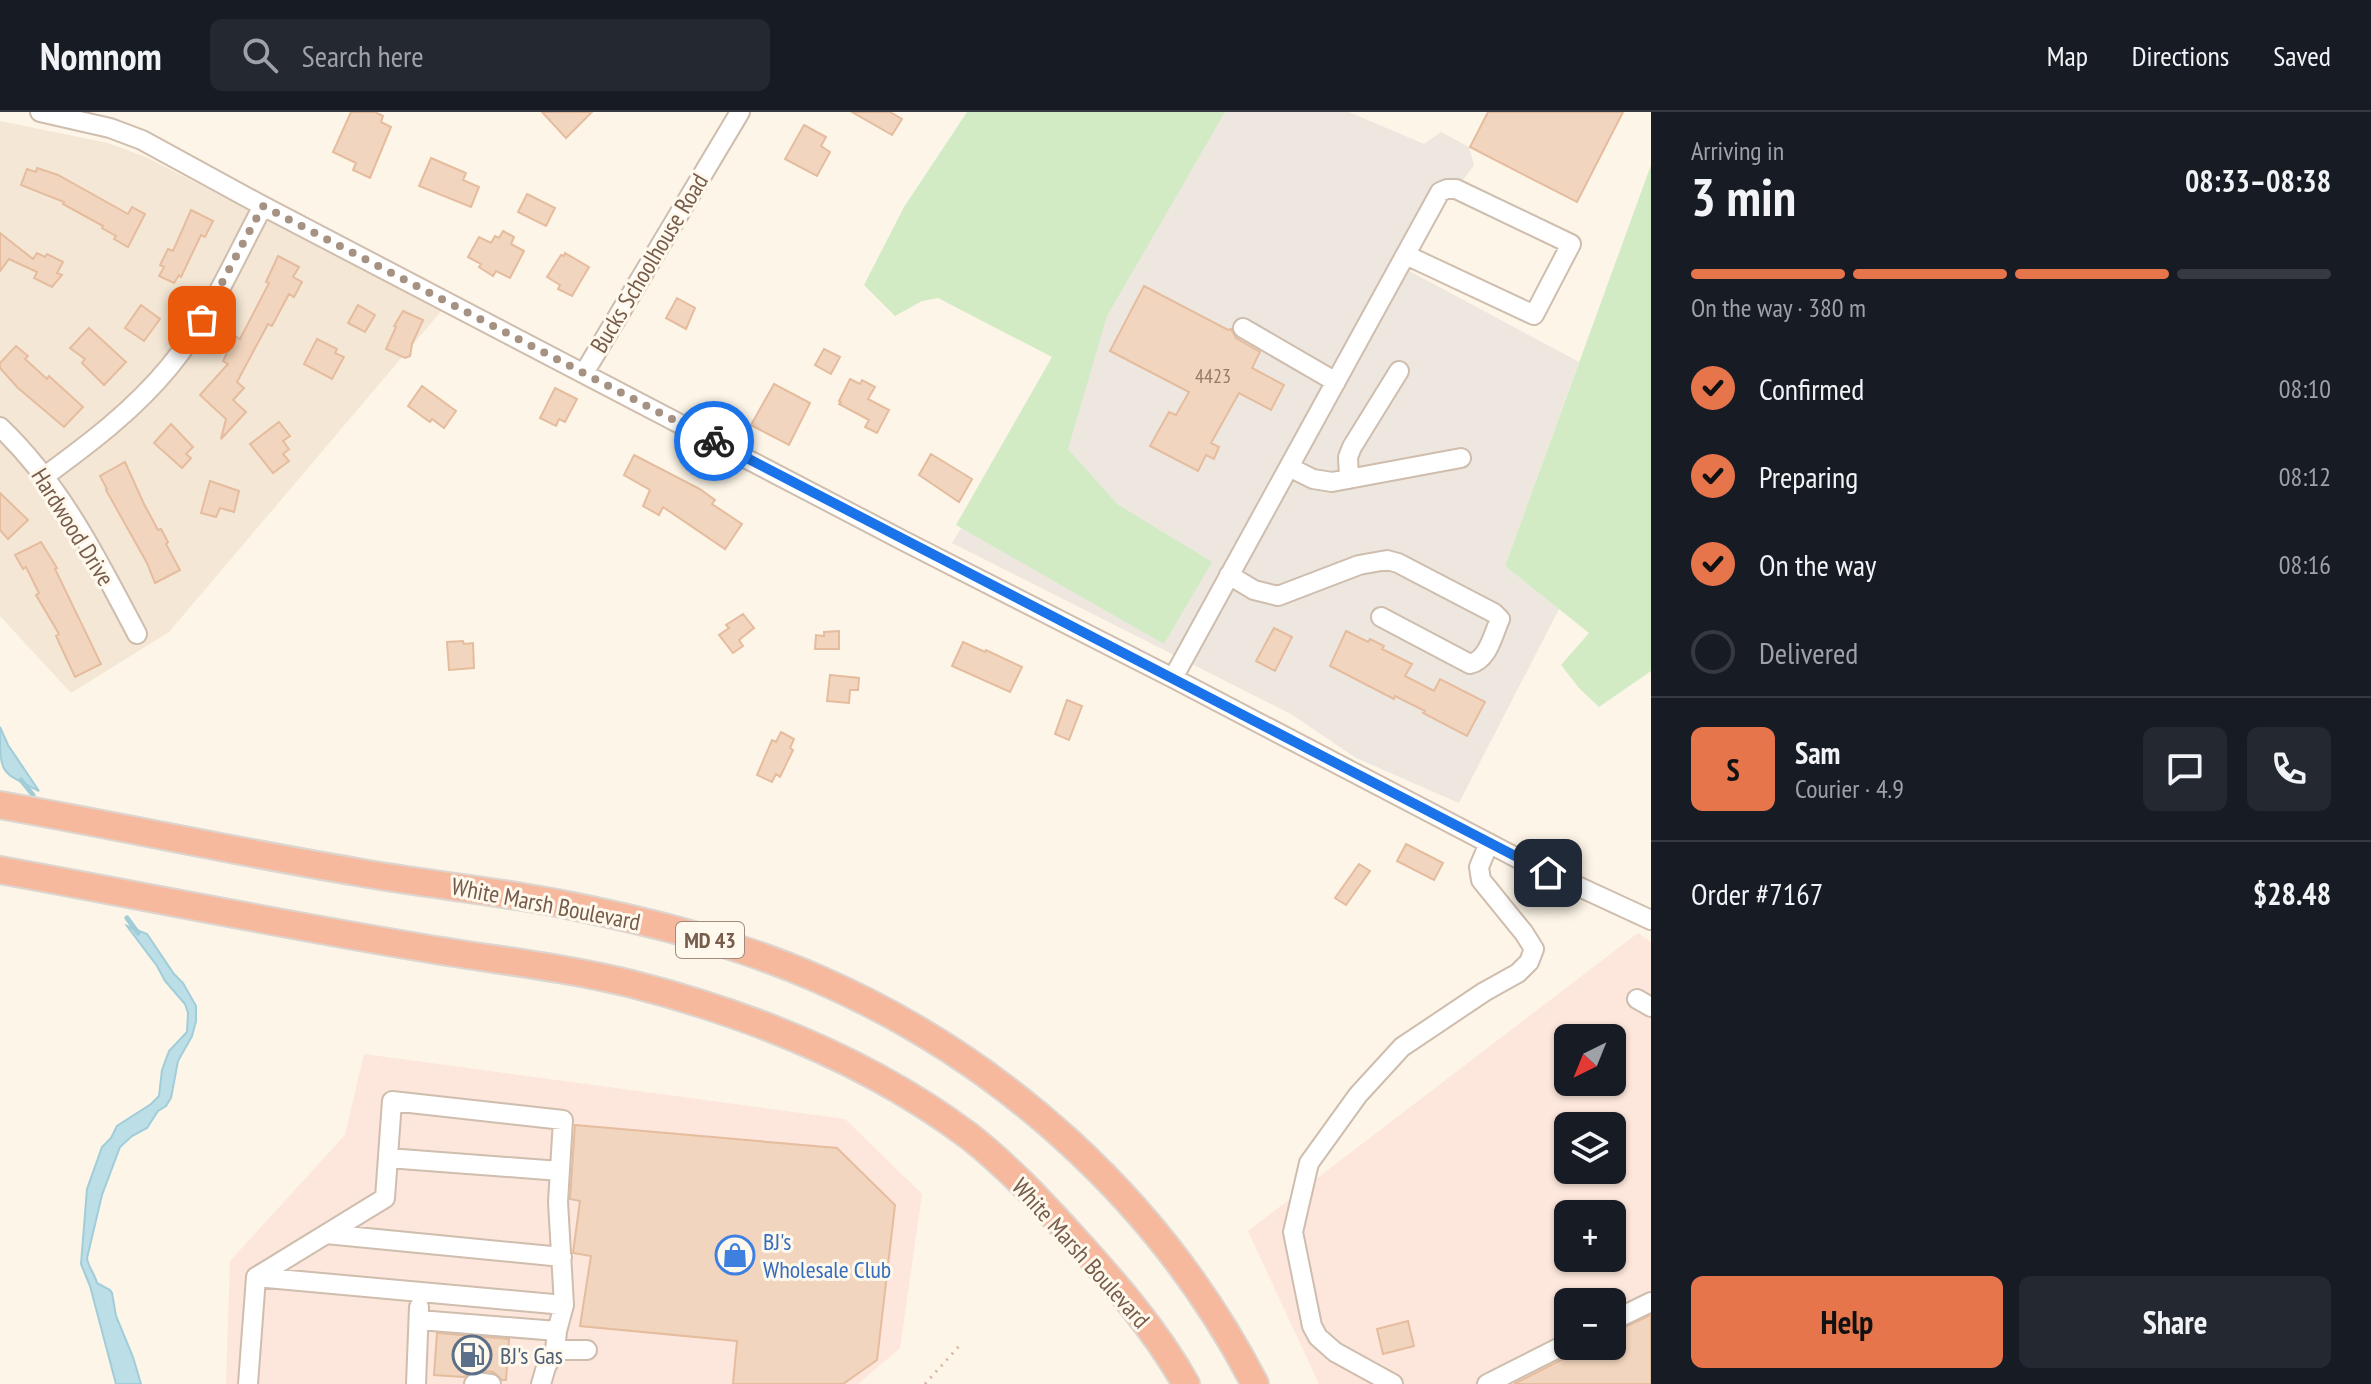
<!DOCTYPE html>
<meta charset="utf-8">
<style>
:root{--surface:#171b24;--page:#242831;--text:#f1f3f6;--muted:#9ea1a6;--line:#363941;--accent:#e7754c}
body{margin:0;font-family:"PT Sans Narrow",sans-serif;background:var(--page);color:var(--text);height:100vh;display:flex;flex-direction:column;font-size:30px;white-space:nowrap}
*{box-sizing:border-box;margin:0}
p{font-size:26px;color:var(--muted)}
.icon{flex:none;width:44px;height:44px;fill:none;stroke:currentColor;stroke-width:2;stroke-linecap:round;stroke-linejoin:round}
.map{position:relative;flex:1;overflow:hidden}
.side{display:flex;flex-direction:column;background:var(--surface);width:720px}
.side>*{flex:none}
.needle{width:52px;rotate:223deg}
.fabs{position:absolute;left:1554px;top:912px;display:grid;gap:16px}
.fabs a{display:grid;place-items:center;width:72px;height:72px;border-radius:12px;background:var(--surface);box-shadow:0 2px 6px #0004;font-size:40px}
.pin{position:absolute;display:grid;place-items:center;width:68px;height:68px;color:#fff;margin:-34px;border-radius:16px;box-shadow:0 4px 12px #0006}
.courier{position:absolute;display:grid;place-items:center;width:80px;height:80px;margin:-40px;border:6px solid #1a73e8;border-radius:50%;background:#fff;color:#222;box-shadow:0 2px 10px #0007}
.overview em{font-style:normal;font-weight:700}
.overview div{display:flex;flex-direction:column-reverse}
.overview{display:flex;align-items:center;justify-content:space-between;height:136px;padding:0 40px}
h1{font-size:52px;font-weight:700;line-height:60px}
.bar{display:grid;grid-template-columns:repeat(4,1fr);gap:12px 8px;align-content:center;height:96px;padding:0 40px}
.bar i{height:10px;border-radius:6px;background:var(--line)}
.bar .selected{background:var(--accent)}
.bar p{grid-column:span 4}
.line{display:flex;align-items:center;gap:20px;padding:0 40px;border-top:2px solid var(--line)}
.line div{flex:1}
.round{display:grid;place-items:center;flex:none;width:84px;height:84px;border-radius:12px;background:var(--page)}
ol{padding:0 40px;list-style:none}
li{display:flex;align-items:center;gap:24px;height:88px}
li p{margin-inline-start:auto}
li .icon{padding:8px;border-radius:50%;background:var(--accent);color:#111;stroke-width:4}
li:last-child{color:var(--muted)}
li i{width:44px;height:44px;border:4px solid var(--line);border-radius:50%}
.button{display:flex;gap:16px;margin-top:auto;padding:16px 40px}
.button a{flex:1;height:92px;border-radius:12px;background:var(--accent);color:#111;font-size:32px;font-weight:700;line-height:92px;text-align:center}
.button a+a{background:var(--page);color:var(--text)}
header{display:flex;align-items:center;gap:48px;box-sizing:border-box;height:112px;padding:0 40px;background:var(--surface);border-bottom:2px solid var(--line)}
header strong{font-size:38px}
nav{display:flex;gap:44px;margin-inline-start:auto;font-size:28px}
.search{width:560px;height:72px;background:var(--page);display:flex;align-items:center;gap:20px;box-sizing:border-box;padding:0 28px;border-radius:12px;color:var(--muted);font-size:30px}
main{display:flex;flex:1;min-height:0}
.map>svg:first-child{display:block}
.residential{fill:#f4e7d5}
.commercial{fill:#fde6db;fill-rule:evenodd}
.industrial{fill:#ede7e0}
.green{fill:#d2ebc5}
.water{fill:#bbdee7;stroke:#a1cdd9;stroke-width:2}
.lines{fill:none;stroke-linecap:round;stroke-linejoin:round}
.stream{stroke:#a1cdd9;stroke-width:5}
.building{fill:#f2d5be;stroke:#e5bc9e;stroke-width:2}
.minor-casing{stroke:#cfbdad;stroke-width:22}
.highway-casing{stroke:#dcd5d0;stroke-width:30}
.path{stroke:#d7b9a1;stroke-width:3;stroke-dasharray:2 6;stroke-linecap:butt}
.minor{stroke:#fff;stroke-width:18}
.highway{stroke:#f7b99e;stroke-width:26}
.done{stroke:#a69282;stroke-width:8;stroke-dasharray:0 14.4}
.route{stroke:#1a73e8;stroke-width:10}
.labels{text-anchor:middle;dominant-baseline:central;stroke-width:6;stroke-linejoin:round;paint-order:stroke}
.number-label{font-size:20px;fill:#967a68}
.shield{fill:#fff9ed;stroke:#a08b7c;stroke-width:2}
.shield-label{font-size:22px;font-weight:bold;fill:#775c4b}
.street-label{font-size:24px;fill:#775c4b;stroke:#fff9ed}
.shop-label{font-size:24px;fill:#366cbe;stroke:#fff9ed;text-anchor:start}
.service-label{font-size:24px;fill:#4e5e75;stroke:#fff9ed;text-anchor:start}
</style>
<header>
<strong>Nomnom</strong>
<div class="search"><svg class="icon" aria-label="search" viewBox="0 0 24 24"><circle cx="10" cy="10" r="6"/><path d="M15 15l6 6"/></svg>Search here</div>
<nav><a>Map</a><a>Directions</a><a>Saved</a></nav>
</header>
<main>
<div class="map">
<svg width="1651" height="1272" viewBox="0 0 1651 1272">
<rect width="100%" height="100%" fill="#fdf5e7"/>
<!-- residential -->
<path class="residential" d="M0 9 108 31 146 45 442 198 169 520 71 581 0 504Z"/>
<!-- commercial -->
<path class="commercial" d="M1638 821 1651 830V1272H1319L1248 1119ZM1568 926H1612V970H1568ZM1568 1014H1612V1058H1568ZM1568 1102H1612V1146H1568ZM1568 1190H1612V1234H1568Z
M364 942 845 1007 922 1082 900 1236 858 1272H226L230 1149 345 1023Z"/>
<!-- industrial -->
<path class="industrial" d="M1225 0H1349L1424 32 1441 20 1469 35 1474 53 1400 154 1579 250 1505 454 1559 497 1459 691 1356 646 1291 602 952 431Z"/>
<!-- green -->
<path class="green" d="M967 0H1225L1107 204 1068 337 1117 392 1212 450 1164 532 956 413 1052 245 938 186 922 189 895 204 864 173 904 95Z
M1651 53V559L1599 595 1579 576 1561 553 1589 521 1505 454Z"/>
<!-- water -->
<path class="water" d="M0 615 8 633 39 679C0 659 0 664 0 615Z
M127 814 147 822 174 862 183 871 196 894V909L192 924 178 949 171 986 166 994 158 999 147 1016 132 1024 120 1035 102 1083 87 1146C88 1155 95 1162 97 1171L110 1178 112 1181 116 1204 133 1245 141 1272H116L90 1174 81 1152 87 1077 102 1035 111 1026 117 1014 151 992 159 984 162 958 169 939 187 920 188 901 185 892 165 869 157 854Z"/>
<g class="lines">
<!-- stream -->
<path class="stream" d="M21 668 33 683
M127 806 138 821"/>
</g>
<!-- building -->
<path class="building" d="M351 0H375L383 4 381 10 391 15 370 66 353 58 356 51 333 40Z
M542 0H592L566 26Z
M852 0H890L902 7 892 23Z
M1488 0H1623L1577 90 1470 35Z
M804 13 826 25 821 34 830 40 817 64 785 47Z
M431 46 466 61 463 68 479 75 471 95 419 74Z
M37 56 58 63 128 102 132 95 145 102 128 135 114 127 116 124 102 116 103 114 63 92 64 90 21 73 27 57 36 60Z
M527 82 555 96 546 114 518 100Z
M191 98 213 109 205 125 201 123 181 165 179 163 174 171 159 164 164 155 160 153 168 137 173 139Z
M503 119 514 125 511 132 524 139 510 166 496 159 493 164 479 155 481 152 468 145 479 125 491 131 495 124 499 126Z
M0 121 33 147 37 141 45 145 47 142 63 150 57 161 62 163 52 175 34 166 37 160 9 147 0 159Z
M565 141 589 155 572 184 558 177 560 173 547 165 561 143 564 144Z
M278 144 299 155 293 165 302 170 294 185 289 182 272 214 268 212 237 270 244 276 233 288 246 300 221 327 226 307 200 283 228 252 223 249 235 224 240 227 269 171 266 170Z
M1144 174 1228 218 1231 217 1236 226 1260 240 1252 256 1284 273 1271 298 1239 281 1211 331 1219 335 1214 347 1206 343 1198 359 1150 334 1169 300 1176 303 1189 280 1110 239Z
M677 186 695 196 686 217 666 206Z
M141 193 160 207 144 229 125 216Z
M358 193 375 203 365 220 348 211Z
M403 199 423 208 412 232 410 244 405 246 386 237 396 215 394 214Z
M89 216 126 250 104 273 82 251 85 247 70 236Z
M317 227 337 237 335 241 344 245 332 267 304 252Z
M16 234 28 244 25 247 47 267 49 264 83 295 64 315 18 276 0 256V251Z
M824 237 840 245 831 262 815 253Z
M850 267 860 272 862 268 875 275 868 287 889 298 877 321 865 315 869 308 839 292 841 290 839 289Z
M774 272 810 291 789 333 751 313Z
M422 274 456 299 444 316 432 307 430 310 408 294Z
M555 276 577 287 565 310 559 307 556 314 540 306Z
M279 310 290 324 283 329 289 337 283 342 289 349 273 361 250 332Z
M171 312 193 335 186 342 191 346 182 356 154 331Z
M931 342 972 367 959 390 919 363Z
M634 343 700 377 715 388 712 392 742 412 725 437 663 395 659 403 643 394 650 378 624 363Z
M125 350 144 392 158 418 161 417 168 430 166 432 180 458 155 471 147 451 106 378 107 377 100 364Z
M210 369 239 379 234 400 220 396 216 405 201 401Z
M0 381 28 408 8 427 0 418Z
M41 430 57 456 55 457 101 552 75 565 56 524 59 522 36 483 39 481 26 455 23 457 15 443Z
M743 502 754 516 739 528 743 534 733 541 719 523 729 516 726 513Z
M1274 516 1292 525 1275 559 1256 549Z
M839 519V537H815L816 523 824 524V520Z
M1346 519 1368 530 1370 527 1384 534 1382 537 1412 552 1405 564 1434 579 1440 567 1485 590 1467 624 1423 601 1425 599 1395 584 1394 587 1330 554Z
M463 529 464 532 473 531 474 556 449 558 447 530Z
M963 530 985 540 986 538 1022 555 1010 580 952 554Z
M830 563 859 566 858 578H850L849 591 827 589Z
M1067 588 1082 594 1069 628 1055 622Z
M781 620 794 627 790 636 793 638 780 665 776 662 772 670 757 663 772 628 776 630Z
M1406 732 1443 751 1434 768 1397 749Z
M1359 752 1370 759 1346 793 1335 786Z
M575 1013 837 1036 895 1093 877 1248 843 1272H733L737 1229 580 1214 591 1144 573 1141 580 1089 570 1087Z
M1651 1203V1272H1514L1573 1242 1579 1234H1612V1221Z
M1408 1209 1414 1234 1383 1242 1377 1217Z
M437 1221 509 1227 506 1268H502L493 1260 478 1258 472 1259 464 1265 434 1263Z"/>
<g class="lines">
<!-- minor casing -->
<g class="minor-casing">
<path id="minor" d="M40 0 110 16 142 28 263 94 904 429 1173 566 1519 747 1651 808
M1243 216 1336 270
M584 261 740 0
M0 315C61 373 98 448 137 522
M1289 355 1313 367 1332 370 1461 346
M45 364C90 331 134 298 170 254 209 207 234 148 263 94
M1349 367 1348 345 1352 335 1399 259
M1229 463 1254 478 1278 484 1359 453 1387 448 1398 451 1494 501 1500 507C1493 523 1488 548 1470 552L1381 505
M1173 566 1440 80 1447 77H1456L1571 132 1534 203 1406 143
M1637 887 1651 895
M388 1046 560 1059
M326 1122 562 1145
M256 1165 564 1193
M419 1208 557 1219
M1612 1209 1651 1190
M555 1238H587
M248 1272 256 1165 385 1086 392 989 563 1008 558 1090 564 1193 557 1219 555 1238 546 1255 541 1272
M416 1272 419 1195
M474 1272 476 1270 491 1272
M1393 1272 1335 1240 1318 1225 1312 1214 1293 1120 1309 1051 1358 983 1402 935 1484 880 1518 861 1529 850 1534 837 1524 821 1481 768 1479 755 1489 731
M1487 1272 1568 1231"/>
</g>
<!-- highway casing -->
<g class="highway-casing">
<path id="highway" d="M0 693C119 714 238 740 357 760 429 773 501 779 572 794 655 811 738 832 816 866 1003 947 1161 1090 1255 1272
M0 758C137 783 275 811 412 834 485 847 560 854 632 872 753 903 869 949 969 1024 1006 1053 1039 1088 1071 1123 1113 1169 1155 1217 1186 1272"/>
</g>
<!-- path -->
<path class="path" d="M925 1272 960 1233"/>
<!-- minor -->
<use href="#minor" class="minor"/>
<!-- highway -->
<use href="#highway" class="highway"/>
</g>
<g class="lines">
<!-- done -->
<path class="done" d="M202 208 263 94 714 329"/>
<!-- route -->
<path class="route" d="M714 329 1548 761"/>
</g>
<!-- icons -->
<defs>
<g id="shop-ring" transform="scale(2)"><circle r="9.5" fill="#fff9ed" stroke="#3f7fe0" stroke-width="1.5"/><path d="M-5-2.5h2.3a2.7 3.5 0 0 1 5.4 0H5L5.5 6h-11ZM-1.5-2.5h3a1.5 2.3 0 0 0-3 0Z" fill="#3f7fe0"/></g>
<g id="fuel-ring" transform="scale(2)"><circle r="9.5" fill="#fff9ed" stroke="#5c6f8a" stroke-width="1.5"/><path d="M-5.5-6h7V0h2V4h1.3V-2.5L3-4.5l.8-.8L6-3V5H2.5V1h-1V6h-7ZM-4.2-4.7v3.2H.2V-4.7Z" fill="#5c6f8a"/></g>
</defs>
<g fill-rule="evenodd">
<use href="#shop-ring" x="735" y="1143"/>
<use href="#fuel-ring" x="472" y="1243"/>
</g>
<g class="labels">
<!-- number labels -->
<g class="number-label">
<text x="1213" y="264">4423</text>
</g>
<!-- shield labels -->
<rect class="shield" x="676" y="810" width="68" height="36" rx="6"/>
<g class="shield-label">
<text x="710" y="828">MD 43</text>
</g>
<!-- street labels -->
<g class="street-label">
<text transform="translate(649 151) rotate(-59)">Bucks Schoolhouse Road</text>
<text transform="translate(73 415) rotate(58)">Hardwood Drive</text>
<text transform="translate(546 792) rotate(11)">White Marsh Boulevard</text>
<text transform="translate(1081 1141) rotate(48)">White Marsh Boulevard</text>
</g>
<!-- shop labels -->
<g class="shop-label">
<text x="763" y="1129">BJ's<tspan x="763" dy="28">Wholesale Club</tspan></text>
</g>
<!-- service labels -->
<g class="service-label">
<text x="500" y="1243">BJ's Gas</text>
</g>
</g>
</svg>
<div class="fabs">
<a><svg class="needle" viewBox="-14 -14 28 28"><path d="M0-13l5 13h-10z" fill="#e53935"/><path d="M0 13l5-13h-10z" fill="#9ea1a6"/></svg></a>
<a><svg class="icon" aria-label="layers" viewBox="0 0 24 24"><path d="M12 4l9 5-9 5-9-5zM3 14l9 5 9-5"/></svg></a>
<a>+</a>
<a>−</a>
</div>
<div class="pin" style="left:202px;top:208px;background:#ea580c"><svg class="icon" aria-label="bag" viewBox="0 0 24 24"><path d="M5 8h14l-1 12H6zM9 8a3 3 0 0 1 6 0"/></svg></div>
<div class="pin" style="left:1548px;top:761px;background:#1f2937"><svg class="icon" aria-label="home" viewBox="0 0 24 24"><path d="M3 11l9-7 9 7M6 9v11h12V9"/></svg></div>
<div class="courier" style="left:714px;top:329px"><svg class="icon" aria-label="bike" viewBox="0 0 24 24"><circle cx="6" cy="16" r="4"/><circle cx="18" cy="16" r="4"/><path d="M6 16l4-8h5l3 8M10 8l3 8H6M13 5h3"/></svg></div>
</div>
<section class="side">
<div class="overview"><div><h1>3 min</h1><p>Arriving in</p></div><em>08:33–08:38</em></div>
<div class="bar"><i class="selected"></i><i class="selected"></i><i class="selected"></i><i></i><p>On the way · 380 m</p></div>
<ol>
<li><svg class="icon" aria-label="check" viewBox="0 0 24 24"><path d="M5 12l5 5 9-10"/></svg>Confirmed<p>08:10</p></li>
<li><svg class="icon" aria-label="check" viewBox="0 0 24 24"><path d="M5 12l5 5 9-10"/></svg>Preparing<p>08:12</p></li>
<li><svg class="icon" aria-label="check" viewBox="0 0 24 24"><path d="M5 12l5 5 9-10"/></svg>On the way<p>08:16</p></li>
<li><i></i>Delivered</li>
</ol>
<div class="line" style="height:144px"><b class="round" style="background:var(--accent);color:#111">S</b><div><b>Sam</b><p>Courier · 4.9</p></div><a class="round"><svg class="icon" aria-label="chat" viewBox="0 0 24 24"><path d="M4 5h16v11H9l-5 4z"/></svg></a><a class="round"><svg class="icon" aria-label="phone" viewBox="0 0 24 24"><path d="M5 4h4l2 5-3 2q2 4 5 5l2-3 5 2v4C11 20 4 13 5 4z"/></svg></a></div>
<div class="line" style="height:104px"><div>Order #7167</div><b>$28.48</b></div>
<div class="button"><a>Help</a><a>Share</a></div>
</section>
</main>
